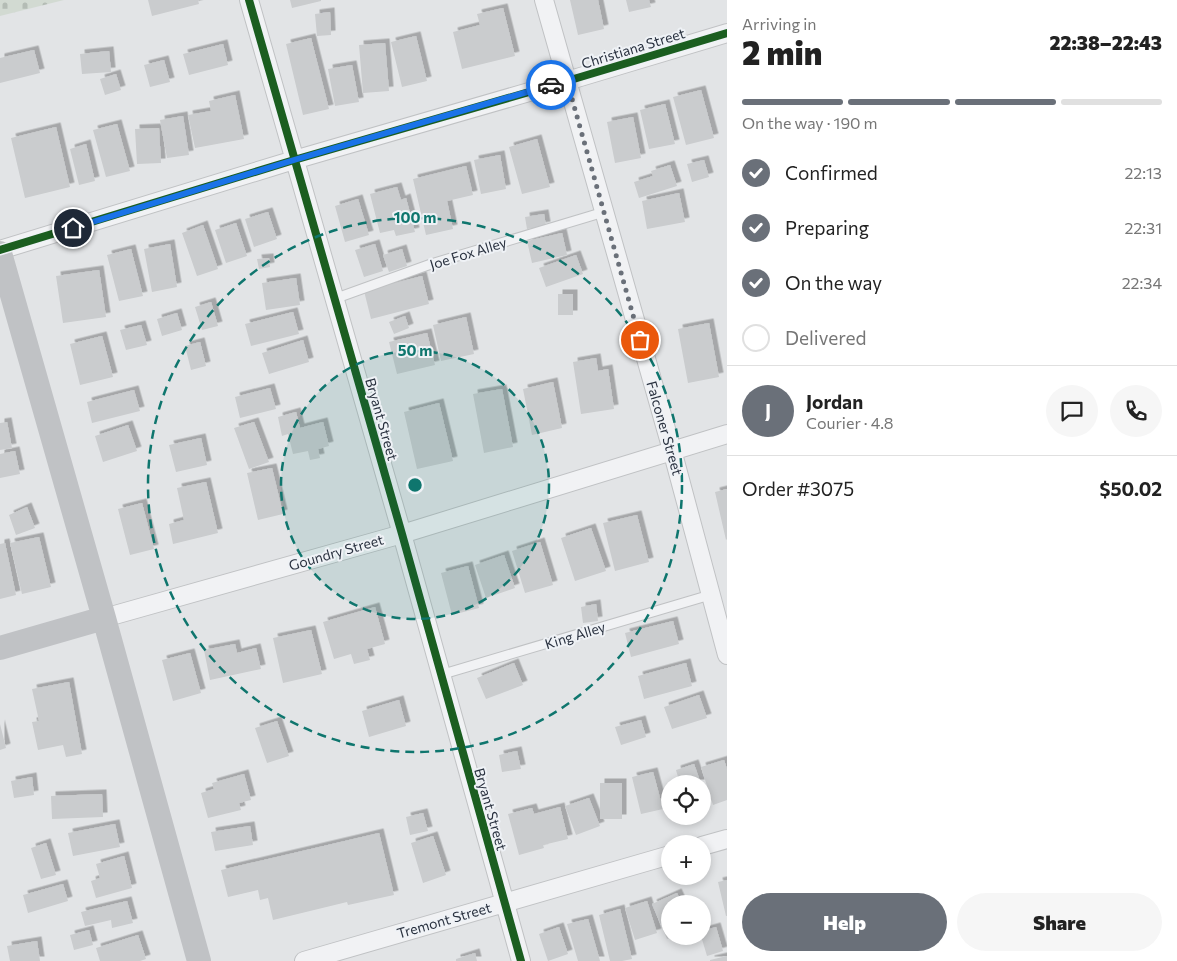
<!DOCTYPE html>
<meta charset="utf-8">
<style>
:root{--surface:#fff;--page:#f6f6f6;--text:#222;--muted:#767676;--line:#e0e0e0;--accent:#6a7079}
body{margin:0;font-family:Commissioner,sans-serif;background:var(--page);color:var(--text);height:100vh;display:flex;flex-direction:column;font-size:19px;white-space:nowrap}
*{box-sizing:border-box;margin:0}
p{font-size:16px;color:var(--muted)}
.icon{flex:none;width:28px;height:28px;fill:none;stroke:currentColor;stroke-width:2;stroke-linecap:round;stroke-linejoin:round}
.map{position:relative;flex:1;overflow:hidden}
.details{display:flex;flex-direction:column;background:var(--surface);width:450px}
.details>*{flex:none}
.buttons{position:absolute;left:661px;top:775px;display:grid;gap:10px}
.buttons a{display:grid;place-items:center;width:50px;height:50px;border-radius:50%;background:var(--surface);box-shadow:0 2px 8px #0003;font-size:25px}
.pin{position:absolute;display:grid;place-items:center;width:42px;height:42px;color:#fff;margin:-21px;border:2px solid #fff;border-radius:50%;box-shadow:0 1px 5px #0007}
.courier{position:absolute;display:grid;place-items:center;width:50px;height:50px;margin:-25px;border:4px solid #1a73e8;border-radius:50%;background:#fff;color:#222;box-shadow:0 1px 6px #0007}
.head em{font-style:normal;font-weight:800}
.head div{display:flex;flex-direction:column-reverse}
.head{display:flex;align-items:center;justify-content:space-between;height:85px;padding:0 15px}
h1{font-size:32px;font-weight:800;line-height:38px}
.bar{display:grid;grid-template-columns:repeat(4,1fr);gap:8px 5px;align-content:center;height:60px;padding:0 15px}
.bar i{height:6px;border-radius:4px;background:var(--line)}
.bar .active{background:var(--accent)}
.bar p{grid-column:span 4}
.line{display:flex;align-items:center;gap:12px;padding:0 15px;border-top:1px solid var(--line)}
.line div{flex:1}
.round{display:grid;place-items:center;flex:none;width:52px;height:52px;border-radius:26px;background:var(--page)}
ol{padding:0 15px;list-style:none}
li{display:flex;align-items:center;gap:15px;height:55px}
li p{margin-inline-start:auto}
li .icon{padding:5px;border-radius:50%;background:var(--accent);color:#fff;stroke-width:4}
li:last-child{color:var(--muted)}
li i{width:28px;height:28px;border:2px solid var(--line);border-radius:50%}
.action{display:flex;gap:10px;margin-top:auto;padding:10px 15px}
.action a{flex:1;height:58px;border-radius:30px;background:var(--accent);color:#fff;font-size:20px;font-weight:800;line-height:58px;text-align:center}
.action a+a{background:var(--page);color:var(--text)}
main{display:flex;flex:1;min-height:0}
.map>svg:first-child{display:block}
.cemetery{fill:url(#cemetery-stones)}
.building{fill:#caccce;filter:url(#shadow)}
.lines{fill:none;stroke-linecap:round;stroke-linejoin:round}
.lane-casing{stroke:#c0c2c4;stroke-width:11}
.street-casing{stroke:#c0c2c4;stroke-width:20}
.lane{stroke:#f1f2f4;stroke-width:9}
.street{stroke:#f1f2f4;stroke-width:18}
.secondary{stroke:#c0c2c5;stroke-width:24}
.cycleway-casing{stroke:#eff2f6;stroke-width:11}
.cycleway{stroke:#1b5e20;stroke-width:8}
.done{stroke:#6a7079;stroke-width:5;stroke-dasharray:0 9}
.route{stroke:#1a73e8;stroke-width:6}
.ring{fill:none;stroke:#0f766e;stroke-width:2.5;stroke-dasharray:9 6}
.labels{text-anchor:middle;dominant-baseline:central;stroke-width:4;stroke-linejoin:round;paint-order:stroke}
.street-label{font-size:14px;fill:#29313f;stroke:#eff2f6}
.centre{fill:#0f766e;stroke:#eff2f6;stroke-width:2.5}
.ring-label{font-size:15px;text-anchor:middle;font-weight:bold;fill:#0f766e;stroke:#eff2f6;stroke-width:4;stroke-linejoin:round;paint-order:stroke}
</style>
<main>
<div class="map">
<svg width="727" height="961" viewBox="0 0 727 961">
<defs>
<pattern id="cemetery-stones" width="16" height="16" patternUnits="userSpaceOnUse" patternTransform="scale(1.25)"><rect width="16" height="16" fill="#d2dad2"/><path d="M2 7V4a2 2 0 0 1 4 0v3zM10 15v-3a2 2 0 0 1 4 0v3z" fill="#b4bcb5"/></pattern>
<filter id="shadow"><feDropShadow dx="4.5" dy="-4.5" stdDeviation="0" flood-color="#0004"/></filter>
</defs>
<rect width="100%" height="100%" fill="#e2e4e6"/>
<!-- cemetery -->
<path class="cemetery" d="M0 0H64L0 16Z"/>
<!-- building -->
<path class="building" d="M148 0H198L199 4 152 16Z
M290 0H321V1L292 8Z
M570 0H598L604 29 578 35Z
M626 0H649L651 7 629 12Z
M503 8 515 56 462 69 453 32 480 25 477 14Z
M330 12 331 35 317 36 315 14Z
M416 36 427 81 402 87 391 42Z
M311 38 329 109 303 115 286 44Z
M385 43 389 91 363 93 359 45Z
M223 44 228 65 189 75 183 54Z
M34 50 40 73 0 83V58Z
M109 51 111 72 82 74 80 54Z
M164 60 170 82 150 87 144 65Z
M352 65 359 102 335 106 328 69Z
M116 74 121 90 105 95 100 79Z
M701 90 714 138 686 145 673 97Z
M235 95 244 139 195 148 188 115 211 111 209 101Z
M665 104 675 144 649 149 640 110Z
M183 116 189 155 167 158 160 120Z
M633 117 641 158 615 163 607 122Z
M117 124 130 171 106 177 93 130Z
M56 127 70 187 25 198 11 138Z
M159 128 161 163 137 164 135 129Z
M537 139 550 187 522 194 509 147Z
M86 144 95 181 79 185 70 149Z
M500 155 506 189 481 194 474 160Z
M704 160 709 177 692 182 687 164Z
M670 165 677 186 639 198 634 182 653 176 651 171Z
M466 166 473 195 447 201 453 229 426 235 413 179Z
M397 187 401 200 406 198 415 232 396 236 394 230 380 233 370 194Z
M679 193 685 222 647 229 642 201Z
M358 199 369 235 345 242 335 206Z
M268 212 277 239 254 247 245 219Z
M544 214 546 226 527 229 525 217Z
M236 223 247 256 226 263 215 230Z
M203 225 218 269 197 276 182 233Z
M562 233 567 255 532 263 527 241Z
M170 244 177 287 152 292 144 249Z
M375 244 383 271 364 277 355 250Z
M131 249 143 296 119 301 107 255Z
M402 249 407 266 389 272 383 255Z
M576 255 583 274 546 287 539 268Z
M269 258 270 267 259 269 257 259Z
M99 270 106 317 63 323 56 276Z
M422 276 429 304 371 319 364 291Z
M296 278 300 305 266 310 262 283Z
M558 294H573V315H558Z
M211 302 218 326 202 330 195 307Z
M293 312 299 334 251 346 245 324Z
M177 313 182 330 162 336 157 319Z
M405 316 409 328 394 334 389 322Z
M466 317 474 354 441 361 433 325Z
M709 323 719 377 688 383 678 329Z
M141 325 147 345 126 350 120 330Z
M427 333 435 365 397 374 389 342Z
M102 336 113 377 80 385 70 344Z
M303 340 309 362 269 374 262 353Z
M200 342 206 366 191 370 185 346Z
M596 358 598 371 608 369 614 409 581 414 573 362Z
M553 382 562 428 532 435 523 389Z
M270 388 276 409 240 418 235 397Z
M502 389 513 447 484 453 473 394Z
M134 390 140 411 92 423 87 402Z
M439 403 453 461 417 469 404 412Z
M296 412 300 428 323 422 329 446 318 449 320 458 310 460 308 451 293 454 288 434 282 436 278 417Z
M7 422 12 448 0 450V423Z
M254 422 269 462 249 469 234 428Z
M128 425 137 451 103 462 95 436Z
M201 438 207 465 176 472 169 445Z
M15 451 20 474 0 478V454Z
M272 468 283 514 258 520 247 473Z
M206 482 218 533 173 544 169 524 184 520 177 488Z
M727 489V539L726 540 715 492Z
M142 503 154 549 130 555 118 509Z
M27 507 35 528 16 535 9 515Z
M637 515 649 562 615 571 603 523Z
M591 528 606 571 575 581 561 538Z
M39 537 51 587 22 594 10 543Z
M540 542 553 585 525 593 512 551Z
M5 543 16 595 0 599V544Z
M504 555 515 588 486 598 475 565Z
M468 566 479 608 452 615 441 573Z
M596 604 598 621 583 623 581 607Z
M375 607 385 644 367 649 370 660 354 664 351 654 334 659 323 622Z
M673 621 679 644 631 657 625 633Z
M311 630 322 674 283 683 273 638Z
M235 644 237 653 256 648 261 669 210 680 204 650Z
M190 653 201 693 173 701 162 660Z
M514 663 523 685 486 699 477 678Z
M686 663 692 686 644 699 638 676Z
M69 682 82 754 66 757 63 745 38 750 32 722 39 721 32 689Z
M699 695 707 718 672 729 664 707Z
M399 700 406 726 369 737 362 711Z
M641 720 646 737 621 745 615 727Z
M277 721 289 756 267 763 255 728Z
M0 724 6 748 0 750Z
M517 751 521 769 502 772 499 755Z
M724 760 727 769V800L713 805 701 767Z
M694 764 701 784H680L676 770Z
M653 772 663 809 641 814 632 777Z
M244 774 251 800 239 803 241 810 208 818 201 793 214 789 212 783Z
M32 777 34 795 14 798 11 781Z
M600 783H622V819H600Z
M702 790 708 804 702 806Z
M102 794 103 817 52 819 51 796Z
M589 798 600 826 576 835 565 806Z
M560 807 568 839 543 845 544 848 519 855 508 814 532 808 534 814Z
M423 813 428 831 410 835 406 817Z
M115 824 120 847 73 856 68 833Z
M250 826 253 845 215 851 211 832Z
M379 833 394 895 348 905 347 902 273 920 268 898 260 900 258 890 228 897 221 870Z
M433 836 446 875 423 883 411 843Z
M46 843 56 875 41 879 31 848Z
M124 856 132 888 96 898 91 881 100 878 96 864Z
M727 880V916H726L718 882Z
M63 884 68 901 28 913 23 895Z
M677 893 682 904H670V936H675L667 939 652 904Z
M127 901 133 923 112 928 111 920 85 926 81 912Z
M647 901 657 933 635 940 625 908Z
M620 909 632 959 622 961H610L599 915Z
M588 919 600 961H578L567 924Z
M559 927 568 954 548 961 539 934Z
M716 927 723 951 707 956 701 936H702V931Z
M89 930 93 945 74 950 70 935Z
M138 935 146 959 140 961H100L96 948Z
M37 941 40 961H10L7 946Z
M475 953 477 961H456V959Z
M727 956V961H710V960Z"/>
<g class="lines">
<!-- lane casing -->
<g class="lane-casing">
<path id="lane" d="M334 299 431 264 604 212
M440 675 710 595"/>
</g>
<!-- street casing -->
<g class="street-casing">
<path id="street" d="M249 0 402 534 521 961
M544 0 672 450 727 655
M0 250 294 160 567 81 727 33
M104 618 402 534 727 434
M702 846 727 839
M304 961 670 855"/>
</g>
<!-- lane -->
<use href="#lane" class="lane"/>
<!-- street -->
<use href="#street" class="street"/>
<!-- secondary -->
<path class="secondary" d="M0 253 104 618 199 961
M0 648 104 618"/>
<!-- cycleway casing -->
<g class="cycleway-casing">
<path id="cycleway" d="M249 0 402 534 521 961
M0 250 294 160 567 81 727 33"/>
</g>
<!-- cycleway -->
<use href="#cycleway" class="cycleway"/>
</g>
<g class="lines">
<!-- done -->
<path class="done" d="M551 85 567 81 640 340"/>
<!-- route -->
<path class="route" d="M73 228 294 160 551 85"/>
</g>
<!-- distance rings -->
<circle cx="415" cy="485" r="134" fill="#0f766e" fill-opacity=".12"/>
<g class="ring">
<circle cx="415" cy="485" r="134"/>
<circle cx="415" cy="485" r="267"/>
</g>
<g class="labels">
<!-- street labels -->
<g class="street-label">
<text transform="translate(633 48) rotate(-17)">Christiana Street</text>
<text transform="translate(468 253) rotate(-17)">Joe Fox Alley</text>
<text transform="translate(382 419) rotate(74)">Bryant Street</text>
<text transform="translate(665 428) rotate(74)">Falconer Street</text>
<text transform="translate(336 552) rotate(-16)">Goundry Street</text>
<text transform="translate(575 635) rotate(-17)">King Alley</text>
<text transform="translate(491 809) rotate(74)">Bryant Street</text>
<text transform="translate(444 920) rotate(-16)">Tremont Street</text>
</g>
</g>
<circle cx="415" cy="485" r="8" class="centre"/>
<g class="ring-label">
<text x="415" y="223">100 m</text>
<text x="415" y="356">50 m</text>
</g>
</svg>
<div class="buttons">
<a><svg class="icon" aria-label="locate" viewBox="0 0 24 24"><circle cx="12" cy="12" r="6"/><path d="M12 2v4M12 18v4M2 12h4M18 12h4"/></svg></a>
<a>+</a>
<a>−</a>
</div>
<div class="pin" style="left:640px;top:340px;background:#ea580c"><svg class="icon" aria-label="bag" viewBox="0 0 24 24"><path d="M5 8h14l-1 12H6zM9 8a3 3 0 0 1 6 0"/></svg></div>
<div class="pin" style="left:73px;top:228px;background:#1f2937"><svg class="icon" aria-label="home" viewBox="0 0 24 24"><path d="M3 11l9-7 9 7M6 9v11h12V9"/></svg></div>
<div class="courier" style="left:551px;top:85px"><svg class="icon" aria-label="car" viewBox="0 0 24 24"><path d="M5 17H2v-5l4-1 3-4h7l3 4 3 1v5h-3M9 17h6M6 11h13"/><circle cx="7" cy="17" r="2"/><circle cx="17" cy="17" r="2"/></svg></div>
</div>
<section class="details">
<div class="head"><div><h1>2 min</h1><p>Arriving in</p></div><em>22:38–22:43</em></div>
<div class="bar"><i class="active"></i><i class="active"></i><i class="active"></i><i></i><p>On the way · 190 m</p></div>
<ol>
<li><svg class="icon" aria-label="check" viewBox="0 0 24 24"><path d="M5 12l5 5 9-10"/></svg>Confirmed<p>22:13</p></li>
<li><svg class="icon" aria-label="check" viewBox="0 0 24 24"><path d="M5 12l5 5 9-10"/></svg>Preparing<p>22:31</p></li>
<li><svg class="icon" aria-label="check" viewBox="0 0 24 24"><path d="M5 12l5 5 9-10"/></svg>On the way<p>22:34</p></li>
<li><i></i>Delivered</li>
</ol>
<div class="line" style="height:90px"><b class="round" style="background:var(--accent);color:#fff">J</b><div><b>Jordan</b><p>Courier · 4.8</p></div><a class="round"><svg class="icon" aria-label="chat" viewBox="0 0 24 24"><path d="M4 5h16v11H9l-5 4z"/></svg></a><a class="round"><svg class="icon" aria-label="phone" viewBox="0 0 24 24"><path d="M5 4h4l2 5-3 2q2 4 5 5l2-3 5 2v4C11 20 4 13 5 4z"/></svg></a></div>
<div class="line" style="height:65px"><div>Order #3075</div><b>$50.02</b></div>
<div class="action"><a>Help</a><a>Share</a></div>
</section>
</main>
